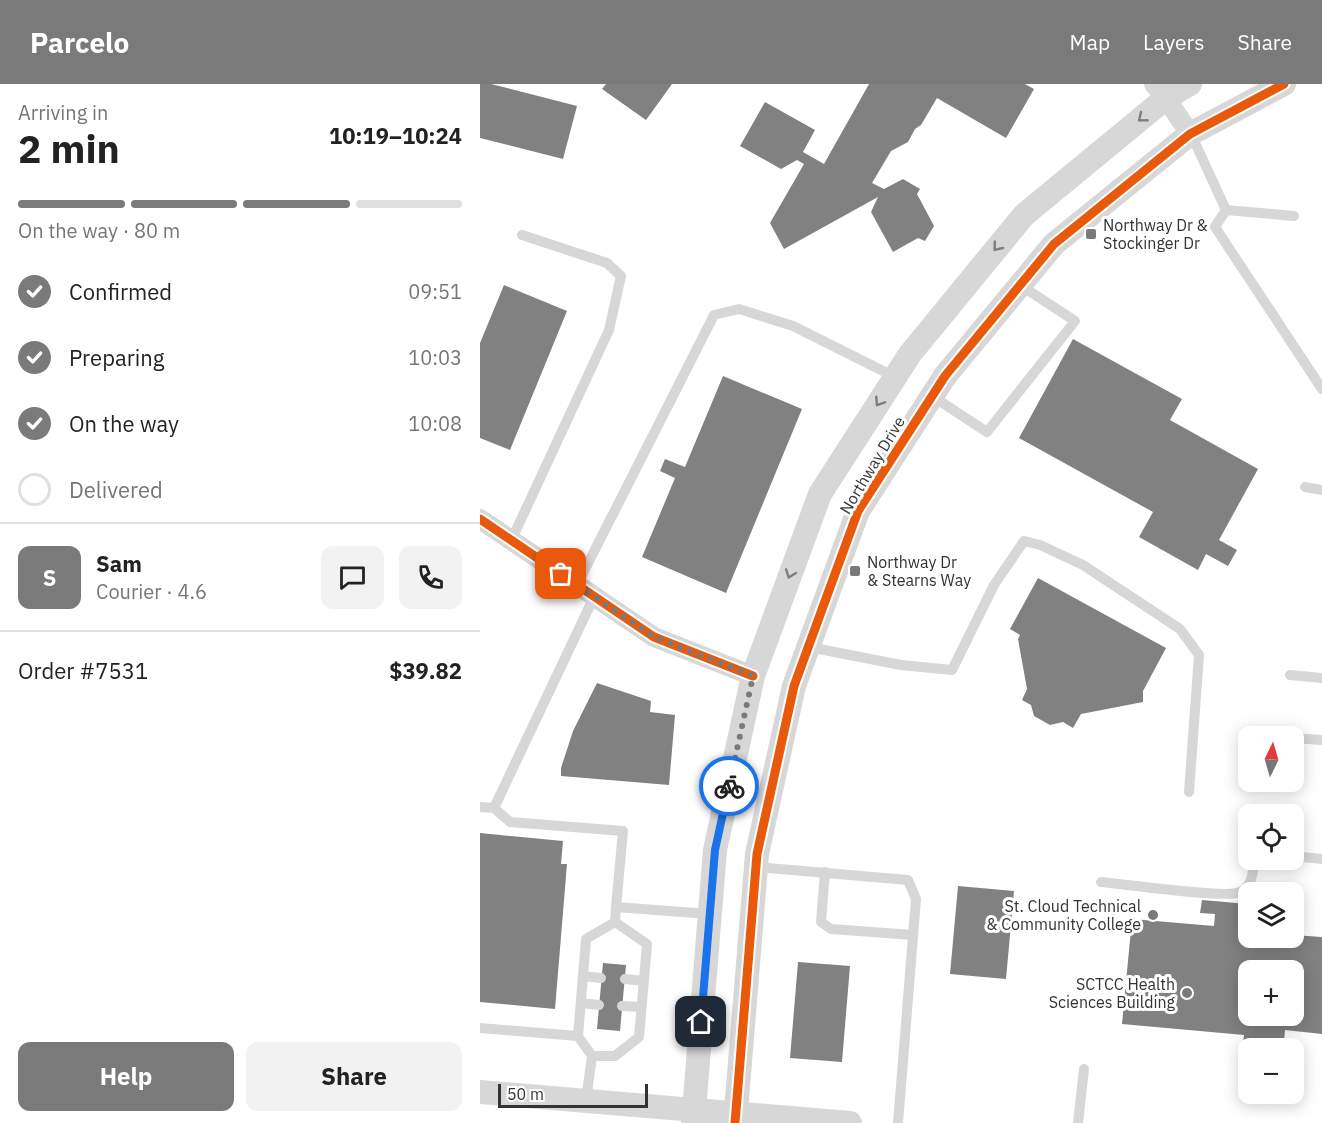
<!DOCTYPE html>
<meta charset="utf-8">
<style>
:root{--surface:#fff;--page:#f2f2f2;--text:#222;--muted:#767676;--line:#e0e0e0;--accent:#7a7a7a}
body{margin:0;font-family:"IBM Plex Sans",sans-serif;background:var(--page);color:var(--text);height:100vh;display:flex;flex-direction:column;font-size:22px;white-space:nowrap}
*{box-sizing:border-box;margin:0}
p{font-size:20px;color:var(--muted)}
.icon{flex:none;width:33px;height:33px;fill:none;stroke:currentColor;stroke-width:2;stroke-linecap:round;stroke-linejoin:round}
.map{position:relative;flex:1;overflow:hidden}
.drawer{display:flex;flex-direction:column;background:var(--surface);width:480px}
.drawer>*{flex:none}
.needle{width:39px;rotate:5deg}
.fabs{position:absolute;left:758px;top:642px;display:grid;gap:12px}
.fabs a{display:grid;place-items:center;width:66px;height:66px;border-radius:12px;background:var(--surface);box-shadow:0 3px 15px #0003;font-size:30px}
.scale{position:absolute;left:18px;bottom:15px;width:150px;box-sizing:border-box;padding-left:6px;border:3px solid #333;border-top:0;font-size:16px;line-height:21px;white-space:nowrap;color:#333;-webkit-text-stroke:4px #fff;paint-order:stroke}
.pin{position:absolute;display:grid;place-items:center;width:51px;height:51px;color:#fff;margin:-26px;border-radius:12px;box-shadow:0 3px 9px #0006}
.courier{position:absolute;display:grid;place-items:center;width:60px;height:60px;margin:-30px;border:4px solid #1a73e8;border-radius:50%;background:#fff;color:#222;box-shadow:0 2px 8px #0007}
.summary em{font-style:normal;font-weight:700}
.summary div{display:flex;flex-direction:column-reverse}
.summary{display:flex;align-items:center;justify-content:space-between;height:102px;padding:0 18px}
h1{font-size:39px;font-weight:700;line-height:45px}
.bar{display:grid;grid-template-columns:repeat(4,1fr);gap:9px 6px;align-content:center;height:72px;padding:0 18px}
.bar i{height:8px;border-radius:4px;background:var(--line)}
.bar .current{background:var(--accent)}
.bar p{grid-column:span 4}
.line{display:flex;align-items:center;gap:15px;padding:0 18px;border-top:2px solid var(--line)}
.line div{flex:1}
.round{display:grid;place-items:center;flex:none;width:63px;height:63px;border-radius:12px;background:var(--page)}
ol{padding:0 18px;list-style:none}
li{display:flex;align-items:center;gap:18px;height:66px}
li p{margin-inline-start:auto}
li .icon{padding:6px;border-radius:50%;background:var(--accent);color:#fff;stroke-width:4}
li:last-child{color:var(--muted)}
li i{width:33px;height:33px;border:3px solid var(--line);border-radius:50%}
.cta{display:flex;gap:12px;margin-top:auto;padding:12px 18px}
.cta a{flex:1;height:69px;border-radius:12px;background:var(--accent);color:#fff;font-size:24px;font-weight:700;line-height:69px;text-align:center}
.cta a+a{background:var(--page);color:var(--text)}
header{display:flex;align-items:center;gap:36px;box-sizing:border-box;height:84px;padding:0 30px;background:var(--accent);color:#fff}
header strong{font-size:28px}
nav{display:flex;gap:33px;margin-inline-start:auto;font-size:21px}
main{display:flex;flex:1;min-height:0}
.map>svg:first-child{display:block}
.building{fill:#818181;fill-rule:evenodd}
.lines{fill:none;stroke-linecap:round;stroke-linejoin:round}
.service{stroke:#d7d7d7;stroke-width:10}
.minor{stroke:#d7d7d7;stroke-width:20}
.tertiary{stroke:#d7d7d7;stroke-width:24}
.cycleway-casing{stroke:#fff;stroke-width:13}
.cycleway{stroke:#e8590c;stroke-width:9}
.oneway{stroke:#7d7d7d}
.done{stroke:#7a7a7a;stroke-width:6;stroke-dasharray:0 10.8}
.route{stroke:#1a73e8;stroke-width:8}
.poi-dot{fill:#7a7a7a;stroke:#fff;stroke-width:2}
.labels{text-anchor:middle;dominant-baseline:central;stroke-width:6;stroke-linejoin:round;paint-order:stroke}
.poi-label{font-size:16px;fill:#333;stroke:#fff;text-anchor:start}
.street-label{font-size:16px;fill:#333;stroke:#fff}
</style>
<header>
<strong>Parcelo</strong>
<nav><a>Map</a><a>Layers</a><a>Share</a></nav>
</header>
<main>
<section class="drawer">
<div class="summary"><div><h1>2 min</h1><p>Arriving in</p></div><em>10:19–10:24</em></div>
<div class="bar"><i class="current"></i><i class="current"></i><i class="current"></i><i></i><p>On the way · 80 m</p></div>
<ol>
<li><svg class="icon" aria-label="check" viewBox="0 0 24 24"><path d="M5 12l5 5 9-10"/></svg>Confirmed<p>09:51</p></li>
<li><svg class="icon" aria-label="check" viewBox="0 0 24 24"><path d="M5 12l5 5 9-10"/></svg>Preparing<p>10:03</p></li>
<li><svg class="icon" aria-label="check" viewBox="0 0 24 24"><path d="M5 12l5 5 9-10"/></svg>On the way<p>10:08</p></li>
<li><i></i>Delivered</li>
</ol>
<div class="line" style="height:108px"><b class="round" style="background:var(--accent);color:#fff">S</b><div><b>Sam</b><p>Courier · 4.6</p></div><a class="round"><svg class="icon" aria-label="chat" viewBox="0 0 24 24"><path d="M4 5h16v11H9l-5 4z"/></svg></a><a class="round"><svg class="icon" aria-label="phone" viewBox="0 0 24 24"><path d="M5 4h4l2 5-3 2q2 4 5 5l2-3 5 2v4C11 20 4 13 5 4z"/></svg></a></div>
<div class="line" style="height:78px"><div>Order #7531</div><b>$39.82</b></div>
<div class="cta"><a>Help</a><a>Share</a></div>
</section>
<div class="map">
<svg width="842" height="1039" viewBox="0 0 842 1039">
<rect width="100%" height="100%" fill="#fff"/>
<!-- building -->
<path class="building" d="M0 0H11L97 22 83 75 0 54Z
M126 0H192L166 36 122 5Z
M389 0H545L554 5 526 54 457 14 441 41 435 45 428 58 411 67 392 99 404 105 423 95 440 105 437 110 454 142 445 157 438 154 413 168 391 128 398 113 304 165 290 139 324 80 317 76 301 85 260 62 285 18 335 46 323 68 344 80Z
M24 201 87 227 30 366 0 354V259Z
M593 255 702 315 690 336 778 385 739 456 757 466 748 482 726 470 718 486 659 453 673 428 539 354Z
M243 292 322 325 246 509 162 473 195 394 180 387 185 375 205 383Z
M558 494 686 564 663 607V618L601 630 593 644 583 638 570 641 554 632 551 621 542 616 547 605 538 555 540 551 530 545Z
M117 599 171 617 170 628 195 631 189 701 81 692V684L93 647Z
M0 749 83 757 81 780H87L75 925 0 918Z
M478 802 534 807 526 895 470 890Z
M722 816 768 820V854H813V851L842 853V950L805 946 804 958 786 957V964H768V989H760L764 951 642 940 652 835 734 842 735 830 720 829ZM768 886H813V932H768Z
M318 878 370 882 362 978 310 974Z
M123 879 146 881 140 947 117 945Z"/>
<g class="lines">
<!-- service -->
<path class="service" d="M711 50 746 126
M746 126 735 143 842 305
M746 126 814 132
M452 312 507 348 595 237 540 201
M825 403 842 406
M31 457 129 246 141 192 127 179 42 151
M97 501 234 231 259 225 313 242 415 293
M329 563 421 581 472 586 514 501 544 457 560 461 603 481 700 545 719 571 709 708
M810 591 842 594
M785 651 803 652
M813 654 842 656
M0 723 14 724 114 513
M14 724 30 738 143 747 136 823 229 830
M813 772 842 775
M276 783 428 796 436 815 418 1039
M345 788 341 838 351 845 433 851
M621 798C643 800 747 815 760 808 773 801 773 788 774 776
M103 892 121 894
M145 895 164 897
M101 919 119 921
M142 922 161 923
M0 944 98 952
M112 972 98 952 106 855 135 838
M106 1016 112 972H135L159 953 167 860 135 838 136 823
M598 1039 604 985"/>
<!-- minor -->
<path class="minor" d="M674 0 686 14 710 50
M0 435 174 553 273 592"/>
<!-- tertiary -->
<path class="tertiary" d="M0 1008 370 1039
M213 1039 235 766 273 592 340 410 430 270 544 131 686 14 710 0
M255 1039 277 770 314 602 378 427 465 292 574 160 710 50 804 0"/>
<!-- cycleway casing -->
<g class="cycleway-casing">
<path id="cycleway" d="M0 435 174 553 273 592
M255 1039 277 770 314 602 378 427 465 292 574 160 710 50 804 0"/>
</g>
<!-- cycleway -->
<use href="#cycleway" class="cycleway"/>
</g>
<!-- one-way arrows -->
<defs><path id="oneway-chevron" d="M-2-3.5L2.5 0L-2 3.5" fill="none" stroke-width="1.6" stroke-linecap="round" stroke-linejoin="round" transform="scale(1.5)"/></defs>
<g class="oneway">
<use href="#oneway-chevron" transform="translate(662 34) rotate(141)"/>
<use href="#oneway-chevron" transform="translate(517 163) rotate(129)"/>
<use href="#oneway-chevron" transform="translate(399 318) rotate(123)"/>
<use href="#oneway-chevron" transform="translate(310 490) rotate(110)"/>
</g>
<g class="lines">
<!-- done -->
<path class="done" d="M81 490 174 553 273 592 249 702"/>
<!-- route -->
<path class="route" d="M221 938 235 766 249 702"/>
</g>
<!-- markers -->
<g class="poi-dot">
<rect x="605" y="144" width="12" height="12" rx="3"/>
<rect x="369" y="481" width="12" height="12" rx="3"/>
<circle cx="673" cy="831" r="6"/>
<circle cx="707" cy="909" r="6"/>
</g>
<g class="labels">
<!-- poi labels -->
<g class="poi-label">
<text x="623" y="141">Northway Dr &amp;<tspan x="623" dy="18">Stockinger Dr</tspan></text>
<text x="387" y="478">Northway Dr<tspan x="387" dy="18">&amp; Stearns Way</tspan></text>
<text x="661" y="822" text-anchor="end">St. Cloud Technical<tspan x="661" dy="18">&amp; Community College</tspan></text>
<text x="695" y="900" text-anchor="end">SCTCC Health<tspan x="695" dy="18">Sciences Building</tspan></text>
</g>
<!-- street labels -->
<g class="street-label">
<text transform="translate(392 381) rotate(-59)">Northway Drive</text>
</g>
</g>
</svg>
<div class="fabs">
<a><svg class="needle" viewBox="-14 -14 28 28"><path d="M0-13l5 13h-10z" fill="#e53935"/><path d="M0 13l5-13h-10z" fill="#767676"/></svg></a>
<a><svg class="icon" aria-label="locate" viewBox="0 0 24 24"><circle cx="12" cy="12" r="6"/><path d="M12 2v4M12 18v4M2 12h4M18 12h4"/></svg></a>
<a><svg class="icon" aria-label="layers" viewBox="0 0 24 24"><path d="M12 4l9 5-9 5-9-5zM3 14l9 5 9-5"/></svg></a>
<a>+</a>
<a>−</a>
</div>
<div class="scale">50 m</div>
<div class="pin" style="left:81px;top:490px;background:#ea580c"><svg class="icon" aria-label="bag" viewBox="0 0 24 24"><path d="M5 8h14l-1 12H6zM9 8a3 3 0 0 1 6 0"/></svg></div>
<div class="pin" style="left:221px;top:938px;background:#1f2937"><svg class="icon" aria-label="home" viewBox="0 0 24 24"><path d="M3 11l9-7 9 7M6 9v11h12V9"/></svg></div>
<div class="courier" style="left:249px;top:702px"><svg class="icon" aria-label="bike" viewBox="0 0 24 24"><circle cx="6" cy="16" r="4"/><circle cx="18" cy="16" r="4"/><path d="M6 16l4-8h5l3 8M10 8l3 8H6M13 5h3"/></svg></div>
</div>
</main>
